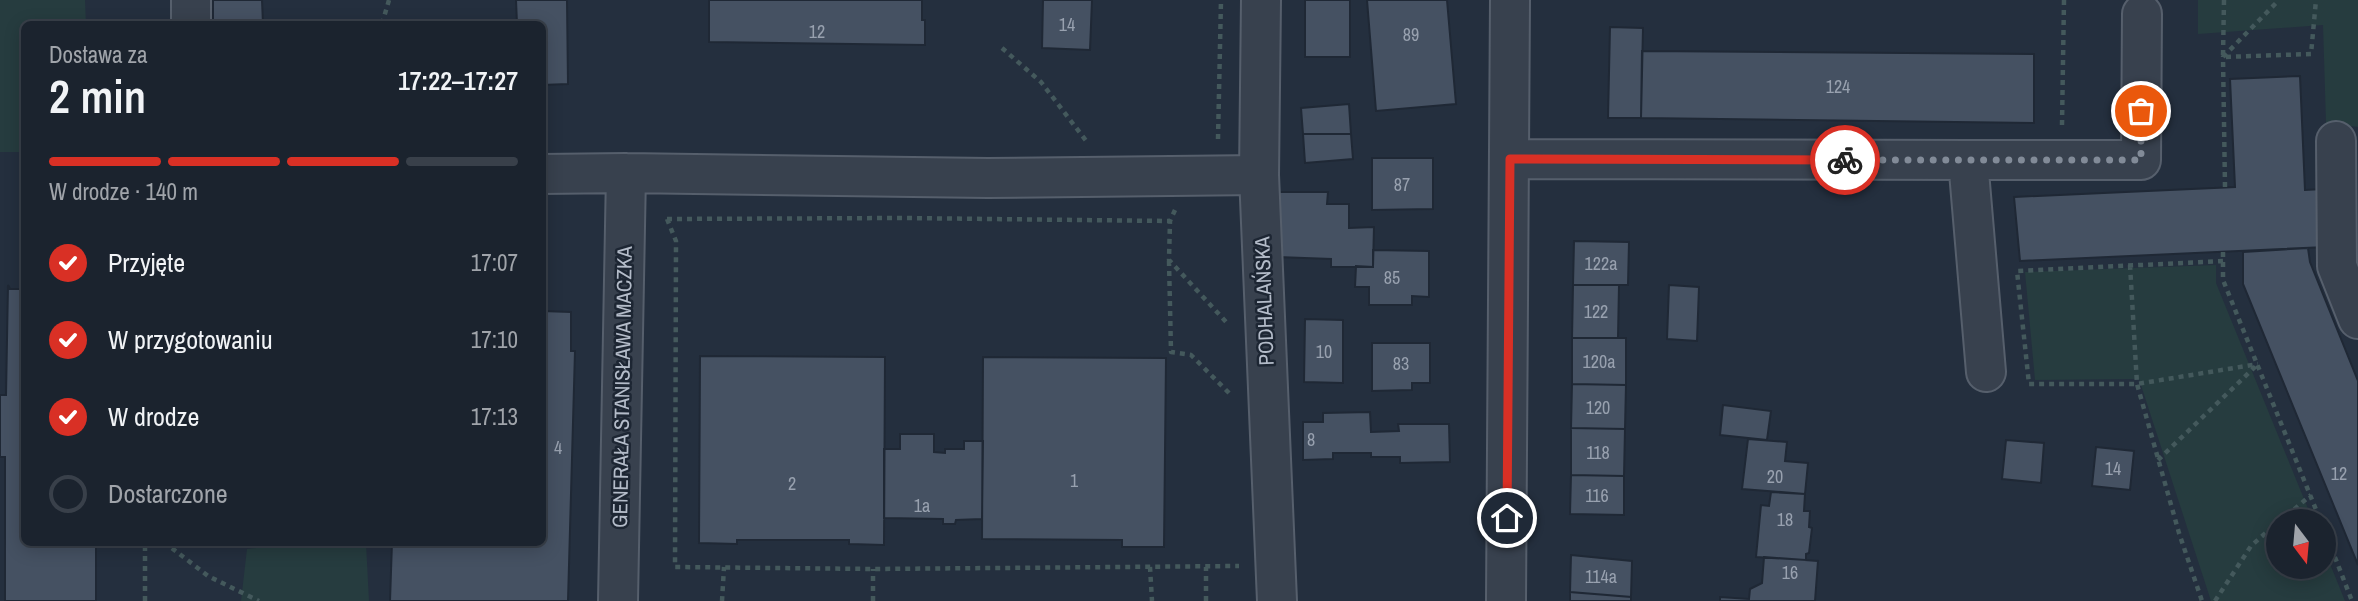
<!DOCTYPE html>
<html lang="pl">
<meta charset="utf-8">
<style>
:root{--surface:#1b232e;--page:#282f3a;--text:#f1f3f6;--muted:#a0a4aa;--line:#39404a;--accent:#d93025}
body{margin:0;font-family:"Archivo Narrow",sans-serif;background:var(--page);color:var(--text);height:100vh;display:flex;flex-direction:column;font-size:26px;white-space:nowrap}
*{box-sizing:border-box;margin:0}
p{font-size:23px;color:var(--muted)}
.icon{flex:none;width:38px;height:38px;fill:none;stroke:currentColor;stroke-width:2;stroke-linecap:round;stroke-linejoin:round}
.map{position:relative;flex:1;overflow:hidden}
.drawer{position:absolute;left:21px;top:21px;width:525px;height:525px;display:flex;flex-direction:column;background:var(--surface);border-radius:10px;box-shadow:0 4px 18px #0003,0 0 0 2px var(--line)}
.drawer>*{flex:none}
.needle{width:46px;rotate:164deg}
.tools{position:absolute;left:2266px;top:509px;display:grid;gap:14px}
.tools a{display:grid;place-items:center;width:70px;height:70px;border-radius:50%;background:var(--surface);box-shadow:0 4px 18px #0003,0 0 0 2px var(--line);font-size:35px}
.pin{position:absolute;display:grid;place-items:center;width:60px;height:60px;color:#fff;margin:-30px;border:4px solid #fff;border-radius:50%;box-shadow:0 2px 7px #0007}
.courier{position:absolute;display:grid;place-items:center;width:70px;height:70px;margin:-35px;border:5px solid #d93025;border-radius:50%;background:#fff;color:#222;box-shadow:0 2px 9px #0007}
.head em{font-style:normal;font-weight:600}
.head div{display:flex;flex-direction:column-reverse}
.head{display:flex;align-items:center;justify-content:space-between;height:119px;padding:0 28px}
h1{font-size:46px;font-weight:600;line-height:52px}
.bar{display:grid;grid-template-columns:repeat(4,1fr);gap:10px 7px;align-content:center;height:84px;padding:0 28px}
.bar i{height:9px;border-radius:5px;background:var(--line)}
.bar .selected{background:var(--accent)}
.bar p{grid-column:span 4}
ol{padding:0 28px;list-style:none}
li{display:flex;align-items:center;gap:21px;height:77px}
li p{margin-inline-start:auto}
li .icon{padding:7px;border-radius:50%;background:var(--accent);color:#fff;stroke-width:4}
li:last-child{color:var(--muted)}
li i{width:38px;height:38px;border:4px solid var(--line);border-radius:50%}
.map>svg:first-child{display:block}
.green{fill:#263c3f}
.building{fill:#455162;stroke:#1f2835;stroke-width:2}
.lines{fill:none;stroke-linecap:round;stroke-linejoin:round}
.minor-casing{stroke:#565f6c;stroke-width:42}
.path{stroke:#44595c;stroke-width:4.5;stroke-dasharray:5 5;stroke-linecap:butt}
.minor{stroke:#38414e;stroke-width:38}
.done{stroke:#828b98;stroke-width:7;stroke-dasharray:0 12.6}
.route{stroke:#d93025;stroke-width:9}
.labels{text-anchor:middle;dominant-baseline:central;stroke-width:5;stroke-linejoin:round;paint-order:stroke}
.number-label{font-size:18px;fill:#98a1af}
.street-label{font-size:21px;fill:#b4bcc9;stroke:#1d2633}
</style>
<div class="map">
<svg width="2358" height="601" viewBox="0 0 2358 601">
<rect width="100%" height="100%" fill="#242f3e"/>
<!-- green -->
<path class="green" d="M0 0H85L86 24H24V152H0Z
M2198 0H2358V127L2326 123 2323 25 2198 34Z
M2216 265V283L2313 521 2278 522V567H2324V549L2345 601H2211L2139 379 2035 380 2025 272Z
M313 542 366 543 369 601H241L247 549Z"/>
<!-- building -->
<path class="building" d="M213 0H262L263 24H213Z
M516 0H567L568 84 542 85V24H517Z
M709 0H922V20H925V45L709 42Z
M1043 0H1092L1090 50 1042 48Z
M1305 0H1350V57H1305Z
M1367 0H1447L1456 104 1376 111Z
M1610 27 1643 28 1641 118H1608Z
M1642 51 2034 54V123L1641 118Z
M2300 76 2305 190 2324 189 2327 247 2020 261 2014 197 2235 187 2230 79Z
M1349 104 1351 134H1303L1301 108Z
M1303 134H1351L1353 159 1305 163Z
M1372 158H1433V209L1372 210Z
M1277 192H1328L1327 204H1349V228L1374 227 1373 267H1331V259L1277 257Z
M1574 241 1629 242 1628 285H1573Z
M2308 248 2310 262 2358 381V565L2243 284V252Z
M1373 250 1429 251V297L1412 296V305H1369V287H1355L1356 266 1373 267Z
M8 285 10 289H24V542H96V601H5V457H0V395H6Z
M1573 285H1619L1618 338H1572Z
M1669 285 1699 287 1697 341 1667 339Z
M542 311 571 312V351H575L568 601H390L392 542H542Z
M1305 319 1343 320V383L1304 382Z
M1572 338H1626V385L1572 384Z
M1372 343H1430V383H1412V390L1372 391Z
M700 356 885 357 884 545 849 544V540H737V544L699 543Z
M983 357 1166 358 1164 547H1122V540L982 539Z
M1572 384 1626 385 1625 429 1571 428Z
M1723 405 1771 411 1767 440 1720 435Z
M1370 412 1371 432 1399 431 1398 424H1449L1450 462 1400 463V457H1371V453H1333V459L1303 460V422H1323V413Z
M1571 428 1625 429 1624 476 1571 475Z
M900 434H934V452L945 453V449H964V441H983L982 519 956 520 955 524H943V519L884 518V449H900Z
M1748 439 1787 442 1785 461 1808 463 1805 494 1742 489Z
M2006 440 2044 443 2041 483 2002 479Z
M2096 447 2134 451 2130 490 2092 486Z
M1571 475 1624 476V515L1570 514Z
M1771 492 1805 494 1804 511H1810L1809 527 1812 528 1809 553 1806 554V560L1756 557 1761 505 1769 506Z
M1571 555 1632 561 1631 597 1570 592Z
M1764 557 1818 561 1815 601H1720V597L1749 599 1750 589 1762 583Z
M1570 592 1631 597V601H1570Z"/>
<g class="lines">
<!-- minor casing -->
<g class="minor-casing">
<path id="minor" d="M191 0V24
M1261 0 1259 175 1277 601
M2336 141 2337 266 2358 319
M1510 159 1968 160 1986 372
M1968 160H2141L2142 14
M542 174 626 173 988 178 1259 175
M618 601 626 173
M1506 601 1510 0"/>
</g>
<!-- path -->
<path class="path" d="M2224 0 2223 57 2311 54 2316 0
M382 24 389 0
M1002 48 1041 82 1087 142
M2062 125 2064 0
M1218 139 1221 0
M2225 187 2223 57 2279 0
M1175 210 1170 221 1169 260 1228 324
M667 219 676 241 675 567 873 569 1239 566
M667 219 901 218 1170 221
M2223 252V280L2321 522
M1169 261 1171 352 1191 355 1232 396
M2223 261 2017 271 2029 384H2137L2258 364
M2130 265 2137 384 2179 533 2202 601
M2158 460 2257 365
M2279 522 2311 495
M2324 529 2352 601
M164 542 208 576 259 601
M1150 567 1152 601
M145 601V542
M722 601 724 567
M873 601V569
M1206 601V567
M2215 601 2251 546 2278 522"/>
<!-- minor -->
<use href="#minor" class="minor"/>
</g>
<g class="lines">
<!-- done -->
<path class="done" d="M1845 160H2141V111"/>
<!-- route -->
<path class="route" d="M1507 518 1510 159 1845 160"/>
</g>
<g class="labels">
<!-- number labels -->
<g class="number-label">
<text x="1067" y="24">14</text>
<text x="817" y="31">12</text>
<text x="1411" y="34">89</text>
<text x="1838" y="86">124</text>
<text x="1402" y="184">87</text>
<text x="1601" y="263">122a</text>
<text x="1392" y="277">85</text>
<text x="1596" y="311">122</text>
<text x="1324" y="351">10</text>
<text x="1599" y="361">120a</text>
<text x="1401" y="363">83</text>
<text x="1598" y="407">120</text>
<text x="1311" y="439">8</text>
<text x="558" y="447">4</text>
<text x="1598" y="452">118</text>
<text x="2113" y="468">14</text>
<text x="2339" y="473">12</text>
<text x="1775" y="476">20</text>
<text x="1074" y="480">1</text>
<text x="792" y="483">2</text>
<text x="1597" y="495">116</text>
<text x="922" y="505">1a</text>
<text x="1785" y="519">18</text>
<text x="1790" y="572">16</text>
<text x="1601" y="576">114a</text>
</g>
<!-- street labels -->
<g class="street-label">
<text transform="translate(1264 301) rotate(-92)">PODHALAŃSKA</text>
<text transform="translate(622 387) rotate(-89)">GENERAŁA STANISŁAWA MACZKA</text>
</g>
</g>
</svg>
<div class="tools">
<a><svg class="needle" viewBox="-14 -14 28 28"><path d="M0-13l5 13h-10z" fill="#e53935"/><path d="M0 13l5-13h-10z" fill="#a0a4aa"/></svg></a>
</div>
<div class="pin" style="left:2141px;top:111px;background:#ea580c"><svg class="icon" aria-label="bag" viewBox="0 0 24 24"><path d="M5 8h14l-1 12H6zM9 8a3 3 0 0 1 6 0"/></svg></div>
<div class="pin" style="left:1507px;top:518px;background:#1f2937"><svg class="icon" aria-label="home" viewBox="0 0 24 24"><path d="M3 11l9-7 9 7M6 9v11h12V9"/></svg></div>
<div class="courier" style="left:1845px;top:160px"><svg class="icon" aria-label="bike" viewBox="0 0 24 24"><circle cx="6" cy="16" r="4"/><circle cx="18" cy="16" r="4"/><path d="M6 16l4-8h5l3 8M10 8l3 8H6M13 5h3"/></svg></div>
<section class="drawer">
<div class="head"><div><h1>2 min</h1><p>Dostawa za</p></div><em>17:22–17:27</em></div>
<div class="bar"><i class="selected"></i><i class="selected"></i><i class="selected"></i><i></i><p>W drodze · 140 m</p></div>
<ol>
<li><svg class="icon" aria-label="check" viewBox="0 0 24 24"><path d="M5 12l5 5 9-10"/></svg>Przyjęte<p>17:07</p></li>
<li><svg class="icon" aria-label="check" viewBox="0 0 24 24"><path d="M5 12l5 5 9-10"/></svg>W przygotowaniu<p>17:10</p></li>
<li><svg class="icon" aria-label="check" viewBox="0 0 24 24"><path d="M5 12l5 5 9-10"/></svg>W drodze<p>17:13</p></li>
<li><i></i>Dostarczone</li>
</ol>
</section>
</div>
